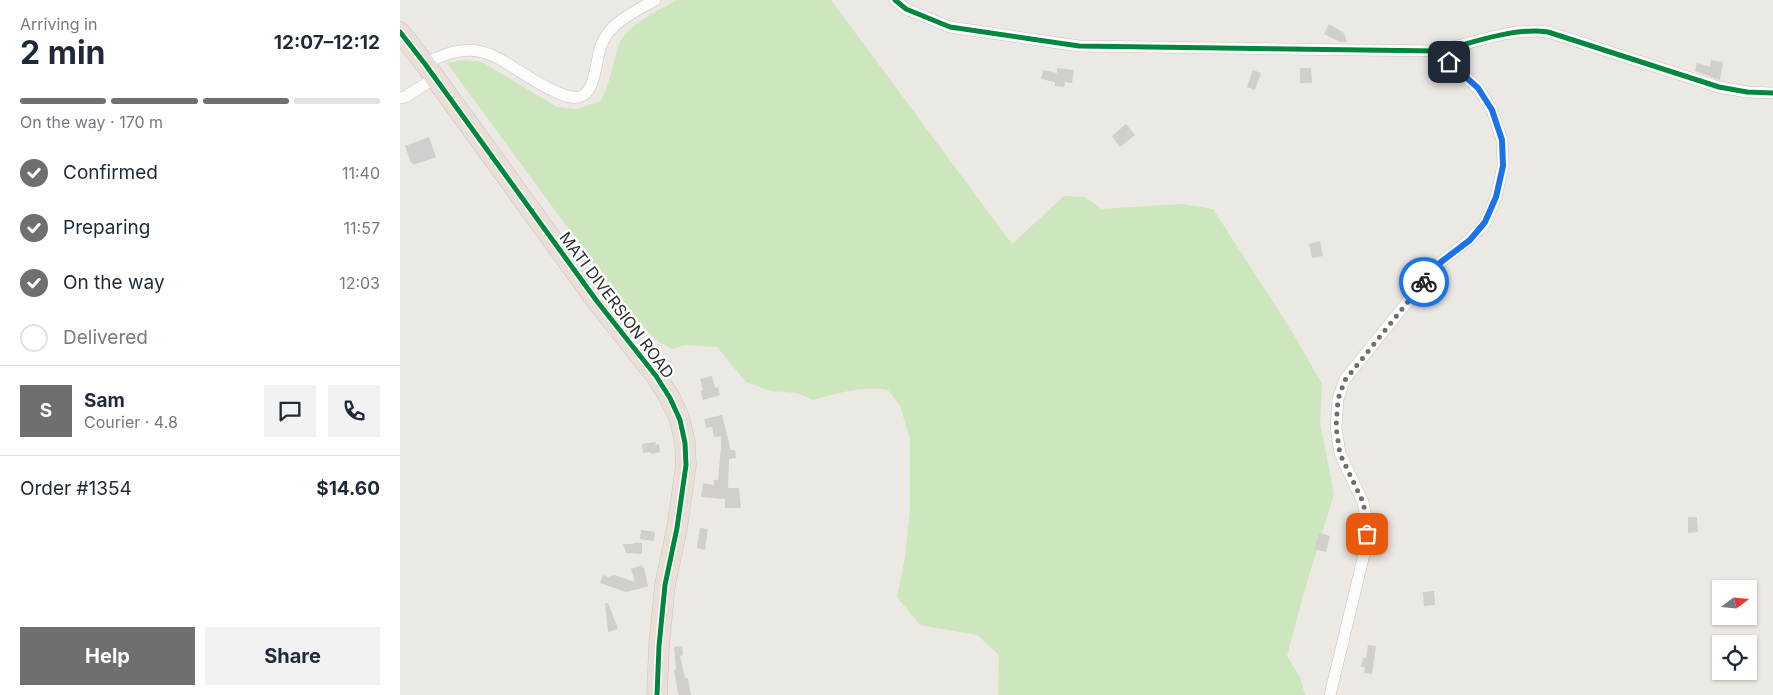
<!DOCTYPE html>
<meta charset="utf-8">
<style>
:root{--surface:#fff;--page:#f2f2f3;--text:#1f2937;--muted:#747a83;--line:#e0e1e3;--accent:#706f6e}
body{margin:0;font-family:Inter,sans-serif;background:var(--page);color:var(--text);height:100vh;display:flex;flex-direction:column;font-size:19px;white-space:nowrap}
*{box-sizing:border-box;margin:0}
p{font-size:16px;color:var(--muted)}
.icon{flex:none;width:28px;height:28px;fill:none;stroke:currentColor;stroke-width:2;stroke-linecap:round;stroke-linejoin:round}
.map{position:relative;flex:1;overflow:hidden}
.side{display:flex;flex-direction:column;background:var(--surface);width:400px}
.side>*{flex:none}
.needle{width:32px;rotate:74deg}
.tools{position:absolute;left:1312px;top:580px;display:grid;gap:10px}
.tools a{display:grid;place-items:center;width:45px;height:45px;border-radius:0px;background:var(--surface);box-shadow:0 1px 4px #0004;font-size:25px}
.pin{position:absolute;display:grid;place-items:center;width:42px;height:42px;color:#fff;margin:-21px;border-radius:10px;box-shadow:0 2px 8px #0006}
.courier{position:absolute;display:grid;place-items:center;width:50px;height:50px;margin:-25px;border:4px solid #1a73e8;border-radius:50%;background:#fff;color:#222;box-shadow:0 1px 6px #0007}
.overview em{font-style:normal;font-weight:700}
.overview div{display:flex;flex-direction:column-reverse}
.overview{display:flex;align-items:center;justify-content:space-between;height:85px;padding:0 20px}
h1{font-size:32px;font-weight:700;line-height:38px}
.bar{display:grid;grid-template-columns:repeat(4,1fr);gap:8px 5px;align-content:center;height:60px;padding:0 20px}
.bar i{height:6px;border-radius:4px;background:var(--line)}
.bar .selected{background:var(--accent)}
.bar p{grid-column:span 4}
.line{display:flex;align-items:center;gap:12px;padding:0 20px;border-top:1px solid var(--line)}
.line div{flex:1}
.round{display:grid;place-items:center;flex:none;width:52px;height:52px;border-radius:0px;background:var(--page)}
ol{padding:0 20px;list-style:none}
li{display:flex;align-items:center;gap:15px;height:55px}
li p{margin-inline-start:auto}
li .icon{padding:5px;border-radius:50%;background:var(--accent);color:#fff;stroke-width:4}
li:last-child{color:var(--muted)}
li i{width:28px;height:28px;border:2px solid var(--line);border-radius:50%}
.button{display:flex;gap:10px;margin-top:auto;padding:10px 20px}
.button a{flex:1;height:58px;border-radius:0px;background:var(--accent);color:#fff;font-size:20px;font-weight:700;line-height:58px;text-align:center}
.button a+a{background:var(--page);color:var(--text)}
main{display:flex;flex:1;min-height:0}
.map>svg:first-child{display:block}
.green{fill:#cee6be}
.building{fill:#d1cecb}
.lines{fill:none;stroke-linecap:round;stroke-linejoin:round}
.street-casing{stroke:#c5c4c5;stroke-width:12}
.highway-casing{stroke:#c6c5c4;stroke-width:21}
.street{stroke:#fcfcfb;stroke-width:11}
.highway{stroke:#eadfd6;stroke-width:20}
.cycleway-casing{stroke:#fff;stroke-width:8}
.cycleway{stroke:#00873e;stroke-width:5}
.done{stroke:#706f6e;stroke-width:5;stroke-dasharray:0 9}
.route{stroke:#1a73e8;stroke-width:6}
.labels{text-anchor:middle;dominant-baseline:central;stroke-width:5;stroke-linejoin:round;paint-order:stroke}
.street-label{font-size:16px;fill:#2e2e2e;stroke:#fff}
</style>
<main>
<section class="side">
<div class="overview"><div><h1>2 min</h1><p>Arriving in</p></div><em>12:07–12:12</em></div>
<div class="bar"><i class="selected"></i><i class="selected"></i><i class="selected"></i><i></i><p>On the way · 170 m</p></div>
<ol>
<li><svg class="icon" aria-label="check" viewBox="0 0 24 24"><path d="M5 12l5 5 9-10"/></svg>Confirmed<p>11:40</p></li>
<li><svg class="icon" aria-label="check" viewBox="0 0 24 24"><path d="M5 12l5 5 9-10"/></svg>Preparing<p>11:57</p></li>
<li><svg class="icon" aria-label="check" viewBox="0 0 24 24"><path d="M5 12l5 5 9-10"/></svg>On the way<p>12:03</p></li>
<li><i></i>Delivered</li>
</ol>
<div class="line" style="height:90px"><b class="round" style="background:var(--accent);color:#fff">S</b><div><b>Sam</b><p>Courier · 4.8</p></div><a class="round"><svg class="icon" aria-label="chat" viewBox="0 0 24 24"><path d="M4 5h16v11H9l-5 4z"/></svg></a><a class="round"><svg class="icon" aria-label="phone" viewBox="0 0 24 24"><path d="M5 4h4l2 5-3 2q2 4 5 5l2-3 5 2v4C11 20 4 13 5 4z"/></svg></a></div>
<div class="line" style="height:65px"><div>Order #1354</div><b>$14.60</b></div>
<div class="button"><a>Help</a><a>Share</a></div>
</section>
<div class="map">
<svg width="1373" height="695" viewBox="0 0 1373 695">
<rect width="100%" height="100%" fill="#ece8e4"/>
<!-- green -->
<path class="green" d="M277 0H431L612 244 664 196 685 197 702 209 781 204 813 209 893 333 922 384 920 423 934 494 905 589 887 656 900 677 905 695H598L599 655 577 635 520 625 497 597 505 558 510 509V438L500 406 488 390C462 386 438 393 413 400L397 393 371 391 346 382 317 347 285 345 272 349 259 342 234 318 47 63 63 60 82 62 157 107 177 109 201 101C211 80 212 66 219 45 226 25 259 10 277 0Z"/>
<!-- building -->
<path class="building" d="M929 24 944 33 947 42H940L924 34Z
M1311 60 1323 62 1320 80 1295 71 1297 63 1310 67Z
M657 68 674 70 672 83 665 82 664 87 655 86V82L641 79 643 70 657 73Z
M900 68H911L912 83H900Z
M853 70 861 73 855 90 847 87Z
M726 124 735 135 720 147 712 136Z
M29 137 36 157 13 165V163H11L5 146Z
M920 241 923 256 912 258 909 244Z
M312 376 315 388 318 387 320 395 303 400 301 391 303 390 300 379Z
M322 415 329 442 330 450H335L336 458 329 459 328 488H339L341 508H325V499L301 497 303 483 314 485V480H318L321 448V436L314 437 312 427 306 428 304 419Z
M255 442 256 445 259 444 260 452 251 454V452L243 453 242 444Z
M1288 517H1297L1298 532 1288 533Z
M300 528 308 529 305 550 297 548Z
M241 530 255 532 254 541 240 539Z
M919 533 930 536 926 552 915 549Z
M233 543H242V554L226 553 223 544H233Z
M242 565V568L244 567 248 586H250L226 592 200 583 203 575 208 577 214 575 235 582 231 569Z
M1034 591 1035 605 1024 606 1023 592Z
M205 603H208L218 629 208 632Z
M968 645 976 646 972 674 964 673 965 667H961L963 658H966Z
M282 646 283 655 280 656 285 678H288L291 695H279L277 688 274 670 276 669 274 647Z"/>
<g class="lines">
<!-- street casing -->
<g class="street-casing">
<path id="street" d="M495 0 506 9 550 27 679 46 1036 51C1073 44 1109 27 1148 32L1319 87 1347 92 1373 93
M25 64C86 30 102 67 154 91 162 94 170 99 179 97 197 93 195 58 202 43 211 22 236 11 255 0
M0 98 5 97 35 78
M930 695 966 546 967 522 963 502 940 454 936 427 938 399 945 379 1004 306 1041 262 1069 240 1085 223 1096 197 1103 166 1102 140 1092 110 1078 88 1036 51"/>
</g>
<!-- highway casing -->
<g class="highway-casing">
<path id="highway" d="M0 32 25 64 196 300 256 376 270 398 280 420 285 443 286 465 277 528 265 585 259 646 257 695"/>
</g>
<!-- street -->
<use href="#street" class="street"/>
<!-- highway -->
<use href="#highway" class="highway"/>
<!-- cycleway casing -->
<g class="cycleway-casing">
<path id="cycleway" d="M495 0 506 9 550 27 679 46 1036 51C1073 44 1109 27 1148 32L1319 87 1347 92 1373 93
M0 32 25 64 196 300 256 376 270 398 280 420 285 443 286 465 277 528 265 585 259 646 257 695"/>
</g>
<!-- cycleway -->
<use href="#cycleway" class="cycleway"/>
</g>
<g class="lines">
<!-- done -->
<path class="done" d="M967 534V522L963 502 940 454 936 427 938 399 945 380 1024 282"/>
<!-- route -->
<path class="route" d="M1024 282 1041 262 1070 240 1085 222 1096 197 1103 166 1102 140 1092 110 1078 88 1049 62"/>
</g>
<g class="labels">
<!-- street labels -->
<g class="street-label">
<text transform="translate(217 305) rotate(53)">MATI DIVERSION ROAD</text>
</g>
</g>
</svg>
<div class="tools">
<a><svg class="needle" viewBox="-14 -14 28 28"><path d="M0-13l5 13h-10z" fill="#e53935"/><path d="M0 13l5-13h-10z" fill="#747a83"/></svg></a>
<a><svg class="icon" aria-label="locate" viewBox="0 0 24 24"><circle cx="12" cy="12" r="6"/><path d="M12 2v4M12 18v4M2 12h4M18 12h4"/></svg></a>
</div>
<div class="pin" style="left:967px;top:534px;background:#ea580c"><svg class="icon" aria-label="bag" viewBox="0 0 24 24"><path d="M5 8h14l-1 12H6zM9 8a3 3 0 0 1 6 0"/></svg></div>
<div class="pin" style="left:1049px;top:62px;background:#1f2937"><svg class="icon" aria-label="home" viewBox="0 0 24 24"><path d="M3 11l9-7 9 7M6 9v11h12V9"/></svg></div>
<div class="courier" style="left:1024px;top:282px"><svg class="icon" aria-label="bike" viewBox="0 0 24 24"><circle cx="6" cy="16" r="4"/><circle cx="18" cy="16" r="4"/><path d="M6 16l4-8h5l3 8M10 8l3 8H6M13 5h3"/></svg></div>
</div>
</main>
